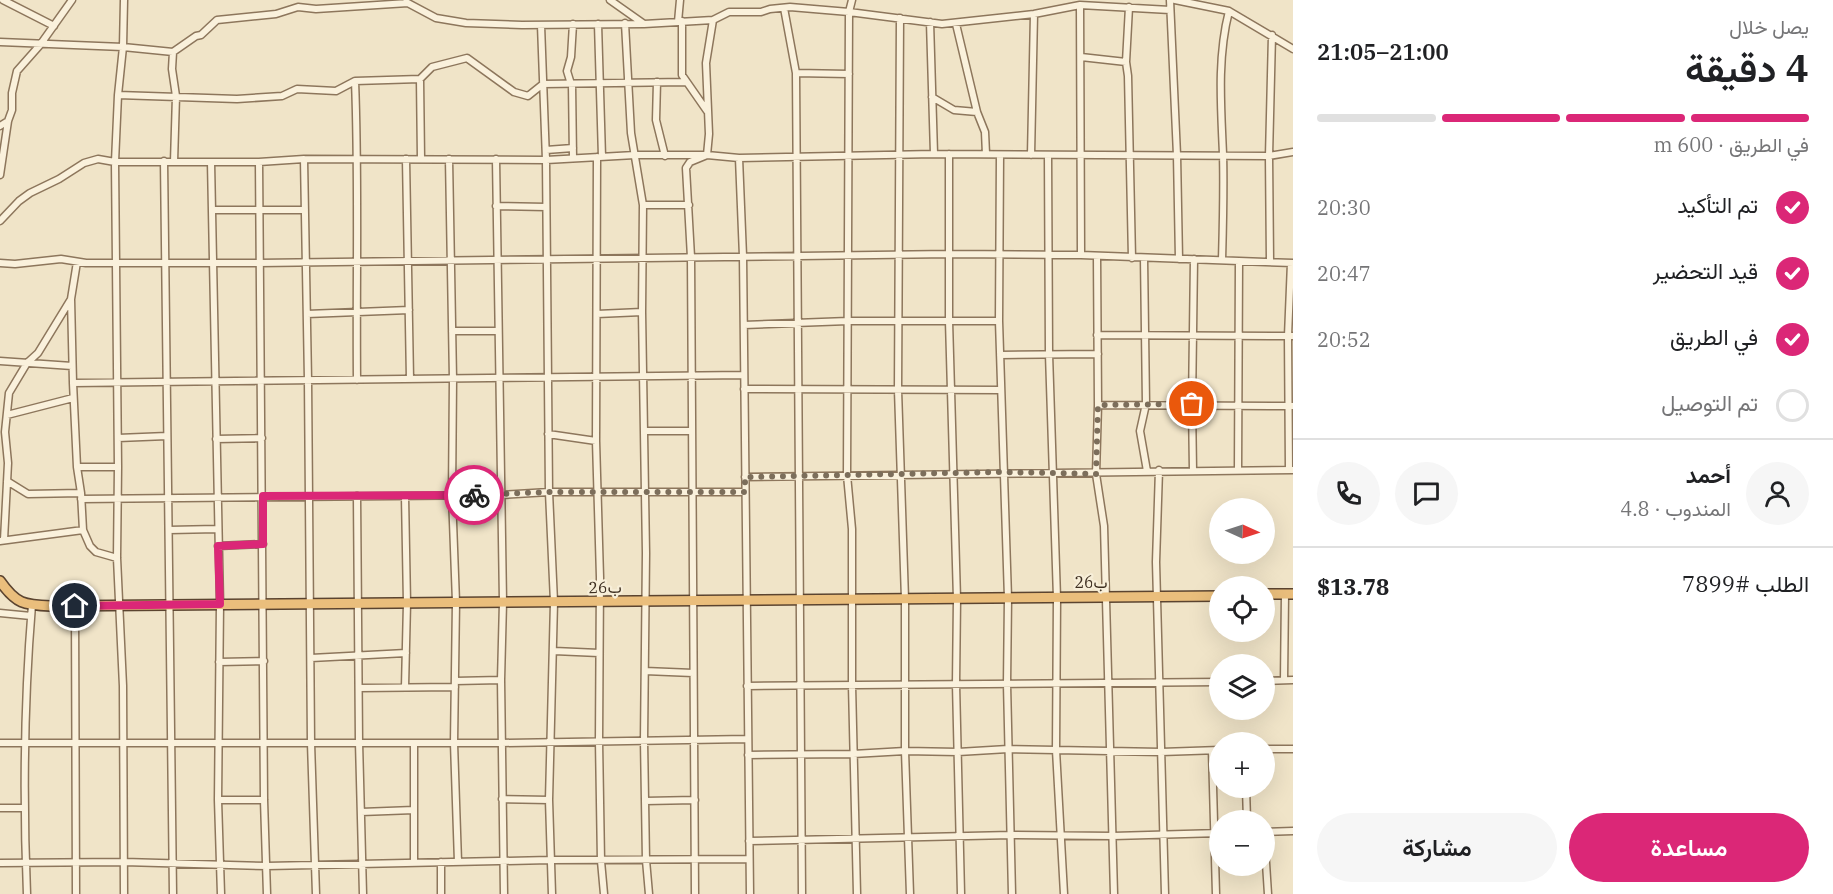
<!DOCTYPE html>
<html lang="ar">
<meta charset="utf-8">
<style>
:root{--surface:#fff;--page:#f6f6f6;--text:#202124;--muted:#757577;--line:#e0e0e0;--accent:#db2777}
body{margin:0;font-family:"IBM Plex Serif",Vazirmatn,serif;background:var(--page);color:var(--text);direction:rtl;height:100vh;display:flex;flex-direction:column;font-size:22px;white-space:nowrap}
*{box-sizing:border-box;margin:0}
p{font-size:20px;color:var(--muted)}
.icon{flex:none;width:33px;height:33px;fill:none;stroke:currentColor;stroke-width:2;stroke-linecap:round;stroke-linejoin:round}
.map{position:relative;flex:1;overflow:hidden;direction:ltr}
.details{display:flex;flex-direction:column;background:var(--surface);width:540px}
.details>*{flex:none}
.needle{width:39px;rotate:93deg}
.fabs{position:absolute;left:1209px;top:498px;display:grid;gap:12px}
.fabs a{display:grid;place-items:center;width:66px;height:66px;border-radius:50%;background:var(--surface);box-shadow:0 6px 24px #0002;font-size:30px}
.pin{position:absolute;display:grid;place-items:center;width:51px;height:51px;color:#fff;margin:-26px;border:3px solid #fff;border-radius:50%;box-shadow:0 2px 6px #0007}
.courier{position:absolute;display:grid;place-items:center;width:60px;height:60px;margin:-30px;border:4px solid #db2777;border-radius:50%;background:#fff;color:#222;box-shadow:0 2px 8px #0007}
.headline em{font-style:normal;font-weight:600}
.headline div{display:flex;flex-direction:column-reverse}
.headline{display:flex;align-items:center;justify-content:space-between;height:102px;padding:0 24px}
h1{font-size:39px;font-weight:600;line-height:45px}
.bar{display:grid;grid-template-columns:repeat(4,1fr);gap:9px 6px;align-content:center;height:72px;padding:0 24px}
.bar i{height:8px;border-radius:4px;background:var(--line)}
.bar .selected{background:var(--accent)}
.bar p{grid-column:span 4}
.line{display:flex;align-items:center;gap:15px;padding:0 24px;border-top:2px solid var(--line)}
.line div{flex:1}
.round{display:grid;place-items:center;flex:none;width:63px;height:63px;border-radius:32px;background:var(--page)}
ol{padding:0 24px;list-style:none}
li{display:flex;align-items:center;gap:18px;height:66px}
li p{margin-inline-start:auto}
li .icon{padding:6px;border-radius:50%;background:var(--accent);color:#fff;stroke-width:4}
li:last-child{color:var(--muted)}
li i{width:33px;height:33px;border:3px solid var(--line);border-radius:50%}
.cta{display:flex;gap:12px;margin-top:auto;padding:12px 24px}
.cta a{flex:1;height:69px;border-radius:36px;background:var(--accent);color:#fff;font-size:24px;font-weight:600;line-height:69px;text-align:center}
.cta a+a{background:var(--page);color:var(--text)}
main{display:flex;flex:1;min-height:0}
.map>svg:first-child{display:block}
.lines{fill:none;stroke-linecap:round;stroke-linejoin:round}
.minor-casing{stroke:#8d765c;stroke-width:9}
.trunk-casing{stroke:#5b4430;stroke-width:12}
.minor{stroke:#faf1dc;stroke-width:6}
.trunk{stroke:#eabe7c;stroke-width:9}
.done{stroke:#7c6e5b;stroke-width:6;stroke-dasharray:0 10.8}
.route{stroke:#db2777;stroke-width:8}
.labels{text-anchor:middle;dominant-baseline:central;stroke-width:4.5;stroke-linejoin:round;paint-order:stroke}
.street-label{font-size:16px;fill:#3d2e20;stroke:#f7eed8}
</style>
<main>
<section class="details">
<div class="headline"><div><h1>4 دقيقة</h1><p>يصل خلال</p></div><em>21:00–21:05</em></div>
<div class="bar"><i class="selected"></i><i class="selected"></i><i class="selected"></i><i></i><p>في الطريق · 600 m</p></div>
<ol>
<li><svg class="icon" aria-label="check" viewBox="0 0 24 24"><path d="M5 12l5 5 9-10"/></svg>تم التأكيد<p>20:30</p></li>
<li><svg class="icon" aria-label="check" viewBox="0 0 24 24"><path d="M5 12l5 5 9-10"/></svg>قيد التحضير<p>20:47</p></li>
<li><svg class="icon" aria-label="check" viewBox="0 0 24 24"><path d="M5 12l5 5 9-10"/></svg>في الطريق<p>20:52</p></li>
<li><i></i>تم التوصيل</li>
</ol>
<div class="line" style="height:108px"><a class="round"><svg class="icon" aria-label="person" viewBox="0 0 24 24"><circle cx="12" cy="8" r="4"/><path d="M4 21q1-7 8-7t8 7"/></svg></a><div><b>أحمد</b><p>المندوب · 4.8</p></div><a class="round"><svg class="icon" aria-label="chat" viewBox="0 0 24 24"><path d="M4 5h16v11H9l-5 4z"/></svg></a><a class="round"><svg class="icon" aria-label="phone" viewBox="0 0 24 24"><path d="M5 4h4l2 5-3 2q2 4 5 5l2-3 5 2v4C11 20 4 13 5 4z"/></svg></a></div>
<div class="line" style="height:78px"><div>الطلب #7899</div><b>$13.78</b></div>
<div class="cta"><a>مساعدة</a><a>مشاركة</a></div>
</section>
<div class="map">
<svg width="1293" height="894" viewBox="0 0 1293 894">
<rect width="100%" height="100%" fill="#f0e4c8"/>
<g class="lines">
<!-- minor casing -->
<g class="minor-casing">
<path id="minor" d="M3 0 54 26
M610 0 644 24 713 20 729 12H761L770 9 790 7 849 12 942 24 1034 14 1080 5 1170 10
M852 0 849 12 847 475 852 529V685L857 894
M1170 0 1177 155 1179 259
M1175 0 1229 11 1293 49
M406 2 436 18 466 23 522 25 644 24
M1080 5 1081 255
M1129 7 1126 62 1128 76 1132 258
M784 8 796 73 802 894
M900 18 898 390 905 599V751L910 894
M682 21V75L707 111
M678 22 680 0
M930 22 934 154
M625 23 631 133 643 205 642 312 646 553 644 740 646 860 649 894
M598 24 602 157
M956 24 977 112 985 132 986 154
M541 25 546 160 549 492 554 602 549 800 552 894
M0 42 123 47 173 52 196 36 201 35 217 20 276 14 298 7 316 9 408 3
M173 52 172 69 176 96 174 162
M1081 57 1126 62
M796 73 849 74
M420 79 421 159
M355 81C359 181 356 280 357 380
M657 82 656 120 665 156
M571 84 567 71 571 57 573 24
M572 84 573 158
M118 95 237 99 282 96 297 89 336 91 355 81 420 79 432 67 467 58 514 92 528 96 543 84 686 82
M932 97 954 110 977 112
M0 126 8 121
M546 150 573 148
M949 154V321L957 599 956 684 961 894
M1000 155 999 321 1008 598 1007 684 1012 894
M1031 155 1034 14
M1048 155 1049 354 1057 598 1056 750 1064 894
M597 157 596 441 600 577 599 741 601 861 604 894
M739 158 743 256 750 894
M304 159 308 380 311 743 316 894
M406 159 410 379
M449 159 453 379 452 495 456 602 454 743 458 862
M496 159 503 602 501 680 504 894
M164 161 173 894
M211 162 220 604 218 800 221 894
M259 162 264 800 267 894
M0 175 8 121 12 110V93L17 71 40 45 72 0
M643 205H689
M496 206 546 207
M212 210H305
M0 221 19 201 30 193 59 179 84 163 98 159 115 162H259L304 159 546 160 635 155H707L739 158 934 154 1269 156 1293 152
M1097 256 1098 405 1096 474 1104 526 1114 894
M1144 258 1146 404 1140 431 1147 471
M1222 260C1223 225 1224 189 1223 154 1221 106 1217 58 1229 11
M1270 261 1269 156 1272 35
M77 262 71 299 73 383 77 467 81 493 83 530 90 546 96 552 117 558
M0 263 15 264 61 259 86 263H259L950 254 1081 255 1293 263
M307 314 409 310
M597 314 642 312
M744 325 848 321H999
M452 331H497
M1097 335 1293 336
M1000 355 1098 354
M0 361 72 366
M73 383 744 375
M744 389 1001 390
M1098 405 1293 406
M7 415 73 398
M644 431H692
M548 434 596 441
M118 438 167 436
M216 439 262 438
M77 467H118
M1159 470 1156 562 1165 894
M1238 470 1239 261
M1289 470 1288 336 1291 263
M1193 471 1192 404 1194 259
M745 477 1293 470
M7 481 28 494 81 493
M357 496 359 742 363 894
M81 499 501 495 549 492H745
M169 530 217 529
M4 540 8 463 5 432 9 393 27 363 38 353 71 299
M0 541 83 530
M218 546 263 544
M75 606 76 894
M0 613 31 616
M554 651 599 653
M311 658 406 653
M219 662 264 661
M645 671 693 673
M1284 680 1285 594
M455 681 501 680
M1264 681 1293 680
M747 686 1220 682
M405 687 407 603 405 496
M359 688 455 687
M0 743H502L747 739
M1264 749H1293
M1212 751 1216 894
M748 755 853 754 905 751 958 752 1008 749 1161 752 1220 750
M1246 788 1247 820
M502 799 549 800
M218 800H264
M645 801 695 800
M0 808H25
M361 812 414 810
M1264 832 1268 894
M1264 832 1293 831
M749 841 1011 835 1113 836 1220 833
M414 862V743
M441 862V894
M0 863 124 862 267 866 550 860 749 859
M27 894C23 798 24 701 32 605
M124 894 123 686 117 558 118 467 115 162 118 95 123 47 124 0
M695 894 691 257 686 168 690 162 707 155 709 134 706 63 713 20"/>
</g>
<!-- trunk casing -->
<g class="trunk-casing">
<path id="trunk" d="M0 581C16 604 24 605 51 606L1220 596
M1264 594H1293"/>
</g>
<!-- minor -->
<use href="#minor" class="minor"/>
<!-- trunk -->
<use href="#trunk" class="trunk"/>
</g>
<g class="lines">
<!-- done -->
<path class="done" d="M474 495 549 492H745V477L1002 472 1096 474 1098 405 1192 404"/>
<!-- route -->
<path class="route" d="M75 606 220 604 218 546 263 544V496L474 495"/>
</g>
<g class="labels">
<!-- street labels -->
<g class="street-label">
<text x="1091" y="582">26ب</text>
<text transform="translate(605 587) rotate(-1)">26ب</text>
</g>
</g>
</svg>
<div class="fabs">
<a><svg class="needle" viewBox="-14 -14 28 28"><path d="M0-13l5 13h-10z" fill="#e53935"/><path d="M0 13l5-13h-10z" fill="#757577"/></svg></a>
<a><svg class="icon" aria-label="locate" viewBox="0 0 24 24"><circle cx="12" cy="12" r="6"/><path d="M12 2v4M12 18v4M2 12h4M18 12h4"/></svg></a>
<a><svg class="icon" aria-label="layers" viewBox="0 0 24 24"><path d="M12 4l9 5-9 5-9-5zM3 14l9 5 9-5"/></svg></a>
<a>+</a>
<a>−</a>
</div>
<div class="pin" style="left:1192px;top:404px;background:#ea580c"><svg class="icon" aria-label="bag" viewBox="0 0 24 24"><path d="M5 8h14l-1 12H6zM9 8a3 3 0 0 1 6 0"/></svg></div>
<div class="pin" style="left:75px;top:606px;background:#1f2937"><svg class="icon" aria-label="home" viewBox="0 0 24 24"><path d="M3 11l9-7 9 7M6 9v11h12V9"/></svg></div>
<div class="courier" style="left:474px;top:495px"><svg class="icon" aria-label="bike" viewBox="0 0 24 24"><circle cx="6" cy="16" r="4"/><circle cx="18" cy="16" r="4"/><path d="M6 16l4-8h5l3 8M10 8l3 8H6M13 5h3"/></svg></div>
</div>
</main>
